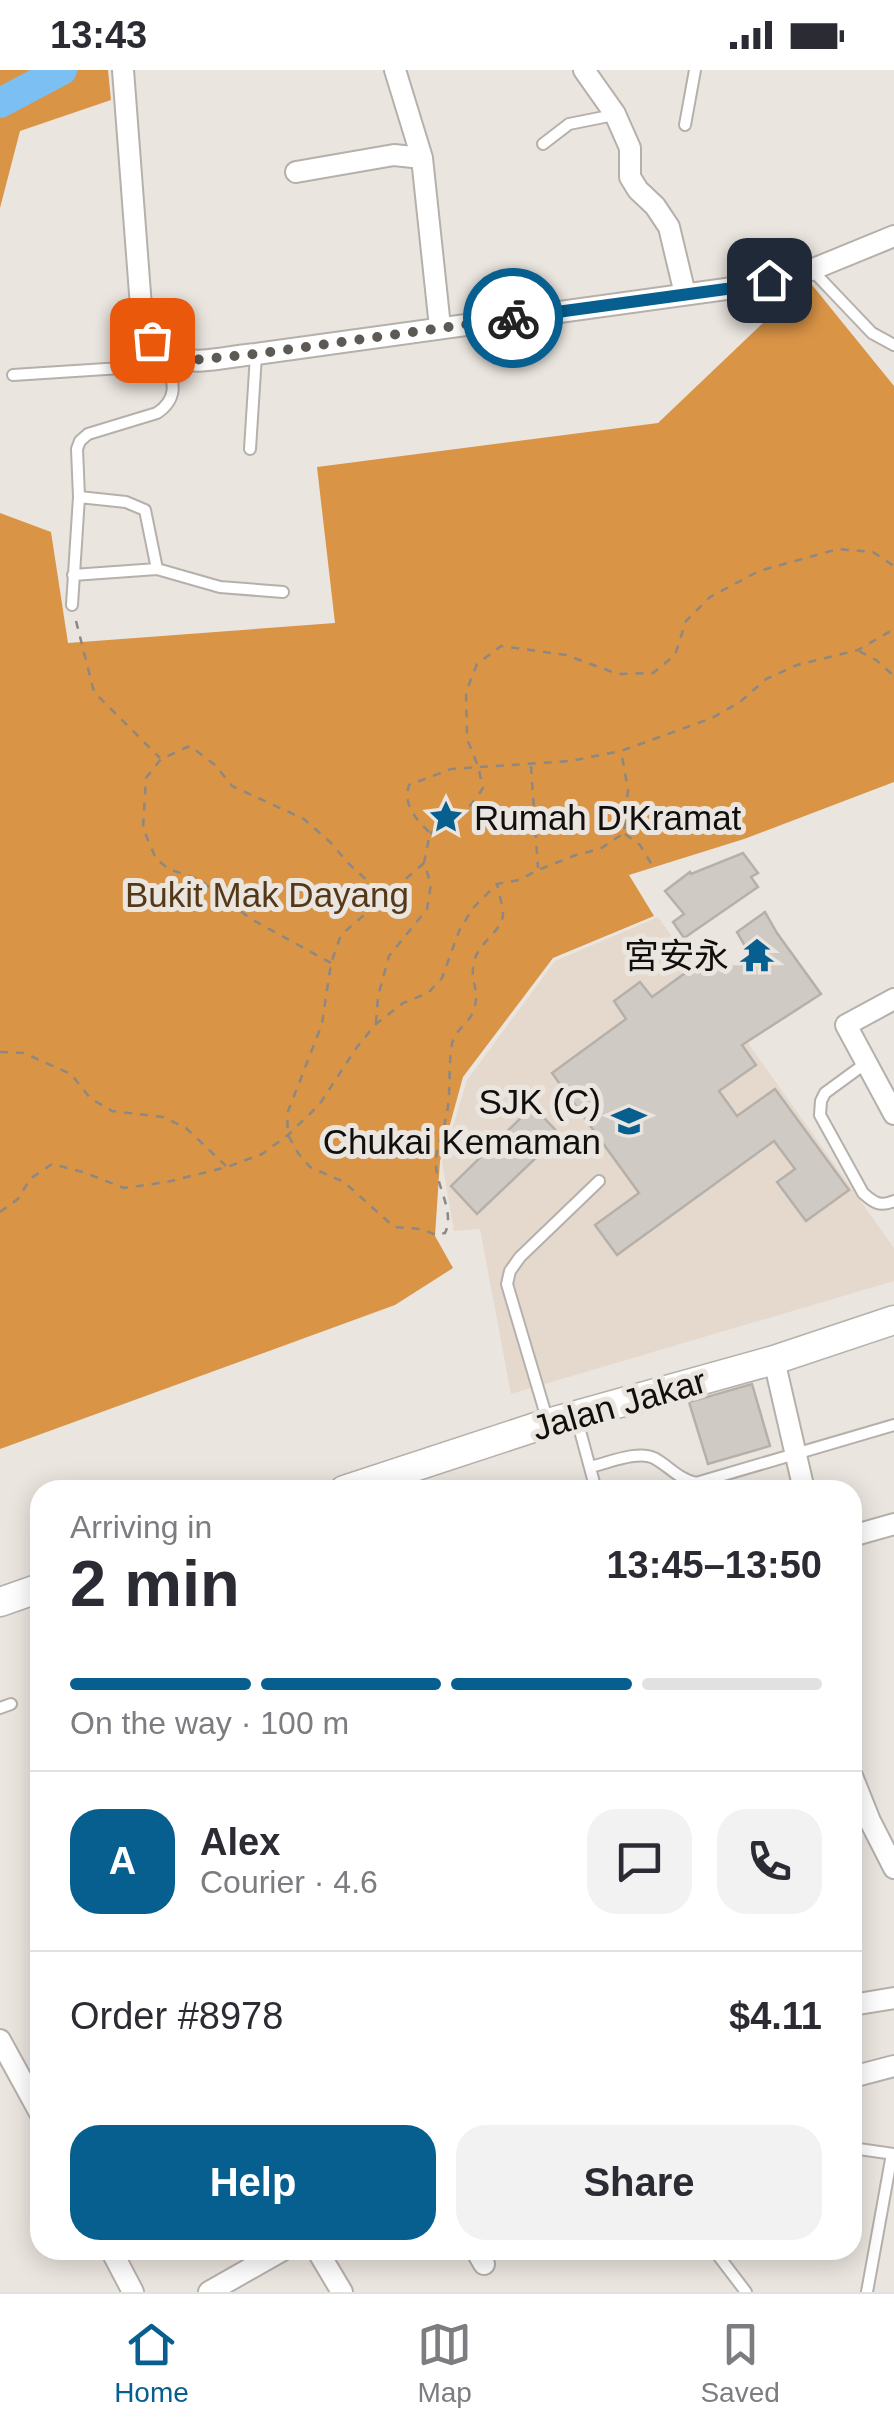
<!DOCTYPE html>
<meta charset="utf-8">
<style>
:root{--surface:#fff;--page:#f2f2f3;--text:#2b2b33;--muted:#7c7c81;--line:#e1e1e2;--accent:#075f90}
body{margin:0;font-family:Helvetica,"Noto Sans SC",sans-serif;background:var(--page);color:var(--text);height:100vh;display:flex;flex-direction:column;font-size:38px;white-space:nowrap}
*{box-sizing:border-box;margin:0}
p{font-size:32px;color:var(--muted)}
.icon{flex:none;width:55px;height:55px;fill:none;stroke:currentColor;stroke-width:2;stroke-linecap:round;stroke-linejoin:round}
.map{position:relative;flex:1;overflow:hidden}
.drawer{position:absolute;left:30px;top:1410px;width:832px;height:780px;display:flex;flex-direction:column;background:var(--surface);border-radius:30px;box-shadow:0 5px 25px #0003}
.drawer>*{flex:none}
.pin{position:absolute;display:grid;place-items:center;width:85px;height:85px;color:#fff;margin:-42px;border-radius:20px;box-shadow:0 5px 15px #0006}
.courier{position:absolute;display:grid;place-items:center;width:100px;height:100px;margin:-50px;border:8px solid #075f90;border-radius:50%;background:#fff;color:#222;box-shadow:0 2px 12px #0007}
.headline em{font-style:normal;font-weight:700}
.headline div{display:flex;flex-direction:column-reverse}
.headline{display:flex;align-items:center;justify-content:space-between;height:170px;padding:0 40px}
h1{font-size:65px;font-weight:700;line-height:75px}
.bar{display:grid;grid-template-columns:repeat(4,1fr);gap:15px 10px;align-content:center;height:120px;padding:0 40px}
.bar i{height:12px;border-radius:8px;background:var(--line)}
.bar .active{background:var(--accent)}
.bar p{grid-column:span 4}
.line{display:flex;align-items:center;gap:25px;padding:0 40px;border-top:2px solid var(--line)}
.line div{flex:1}
.round{display:grid;place-items:center;flex:none;width:105px;height:105px;border-radius:30px;background:var(--page)}
.button{display:flex;gap:20px;margin-top:auto;padding:20px 40px}
.button a{flex:1;height:115px;border-radius:30px;background:var(--accent);color:#fff;font-size:40px;font-weight:700;line-height:115px;text-align:center}
.button a+a{background:var(--page);color:var(--text)}
.status{display:flex;justify-content:space-between;align-items:center;height:70px;padding:0 50px;background:var(--surface);direction:ltr}
.status svg{height:28px;fill:currentColor}
.tab-bar{display:flex;justify-content:space-around;align-items:center;height:140px;border-top:2px solid var(--line);background:var(--surface);font-size:28px;color:var(--muted)}
.tab-bar a{display:grid;justify-items:center;gap:5px}
.tab-bar .active{color:var(--accent)}
.map>svg:first-child{display:block}
.built{fill:#e5d9cd}
.forest{fill:#da9446}
.lines{fill:none;stroke-linecap:round;stroke-linejoin:round}
.river{stroke:#7cbff2;stroke-width:30}
.building{fill:#d0cac4;stroke:#b6b0aa;stroke-width:2.5}
.lane-casing{stroke:#b6b0ab;stroke-width:14}
.street-casing{stroke:#b6b0ab;stroke-width:24}
.secondary-casing{stroke:#b6b0ab;stroke-width:31}
.path{stroke:#8c8883;stroke-width:2.5;stroke-dasharray:8 8;stroke-linecap:butt}
.lane{stroke:#fff;stroke-width:10}
.street{stroke:#fff;stroke-width:20}
.secondary{stroke:#fff;stroke-width:28}
.done{stroke:#5d5a56;stroke-width:10;stroke-dasharray:0 18}
.route{stroke:#075f90;stroke-width:12}
.labels{text-anchor:middle;dominant-baseline:central;stroke-width:10;stroke-linejoin:round;paint-order:stroke}
.poi-label{font-size:35px;fill:#110f0d;stroke:#ebe5df;text-anchor:end}
.park-label{font-size:35px;fill:#553818;stroke:#ebe5df}
.street-label{font-size:35px;fill:#110f0d;stroke:#ebe5df}
</style>
<div class="status"><b>13:43</b><svg viewBox="0 0 49 12"><path d="M0 12V9h3v3zM5 12V6h3v6zM10 12V3h3v9zM15 12V0h3v12zM26 1h20v11H26zM47 4h2v5h-2z"/></svg></div>
<div class="map">
<svg width="894" height="2222" viewBox="0 0 894 2222">
<rect width="100%" height="100%" fill="#ebe5df"/>
<!-- built -->
<path class="built" d="M658 847 894 1178V1211L511 1324 480 1159 454 1161 442 1092 467 1010 555 891Z"/>
<!-- forest -->
<path class="forest" d="M0 0H108L111 30 20 61 0 138Z
M808 210 894 316V712L744 769 629 805 654 846 553 888 463 1007 440 1091 435 1166 453 1198 395 1235 0 1379V443L51 462 68 573 335 553 317 397 658 353Z"/>
<g class="lines">
<!-- river -->
<path class="river" d="M0 33 62 0"/>
</g>
<!-- building -->
<path class="building" d="M743 783 758 803 751 807 758 817 684 868 673 852 684 844 665 821 690 802 691 804Z
M765 842 777 863 821 924 742 975 756 995 719 1021 737 1046 775 1019 849 1120 806 1151 777 1112 795 1099 774 1071 617 1185 595 1155 639 1123 552 1003 626 949 614 931 640 912 652 927 699 893 697 890 713 879 727 898 749 883 737 862Z
M533 1036 560 1065 477 1144 451 1116Z
M752 1314 770 1376 708 1394 689 1332Z"/>
<g class="lines">
<!-- lane casing -->
<g class="lane-casing">
<path id="lane" d="M685 55 695 0
M543 74 569 54 614 45
M812 200 872 263 894 275
M13 305 168 295
M250 379 256 285
M79 427 126 432 145 440 157 499
M73 505 157 499 220 517 283 522
M72 535 79 427 77 379 80 371 88 364 157 343C181 327 172 309 166 284
M866 993 825 1023 821 1031 820 1045 863 1123C874 1133 880 1137 894 1131
M576 1346 596 1420
M548 1352 507 1214 510 1201 520 1187 599 1111
M590 1397C608 1393 637 1380 654 1388 669 1396 678 1409 696 1413L894 1355
M0 1638 11 1634
M852 2078 894 2084
M714 2180 746 2222
M867 2222 892 2084"/>
</g>
<!-- street casing -->
<g class="street-casing">
<path id="street" d="M123 0 142 250C171 307 202 289 256 284L726 219 811 200 894 166
M395 0 422 88
M584 0 615 44 630 78V107L638 120 655 136 669 157 685 224
M296 102 394 85 422 88 440 257
M894 929 846 955 894 1044
M774 1290 804 1420
M852 1466 894 1454
M852 1706 870 1751 894 1798
M852 1935 894 1928
M0 1970 40 2043
M852 2007 894 1996
M111 2180 133 2222
M317 2180 342 2222
M476 2180 484 2194
M209 2222 283 2180"/>
</g>
<!-- secondary casing -->
<g class="secondary-casing">
<path id="secondary" d="M344 1420 548 1353 774 1290 894 1250
M0 1532 40 1518"/>
</g>
<!-- path -->
<path class="path" d="M76 551 94 622 160 688
M859 581 876 590 894 606
M531 696 538 798
M429 762C415 748 403 735 409 715L451 699 570 691 621 681 712 648 740 632 766 609 797 595 858 580 894 559
M430 763C456 752 467 742 483 718L478 696 467 669 466 622 477 594 501 576 566 585 618 604 653 603 675 585 686 551 710 527 759 501 838 479 873 482 894 496
M625 764 640 775 652 795
M424 793 341 865 331 893 322 954 287 1044 288 1065 298 1083 310 1097 344 1112 394 1157 421 1159 436 1165 445 1163C455 1143 437 1117 436 1096 435 1078 444 1060 447 1043 451 1020 448 995 452 974 455 960 468 954 473 942 481 921 471 915 473 897 475 873 501 864 503 845 503 836 499 824 497 814
M331 893 251 849 200 810 169 799 156 789 143 758 146 708 161 689 190 676 215 695 232 716 304 749 330 772 349 794 383 825
M376 953 378 926 389 886 427 839 431 814 424 793 430 763
M0 982 24 983 71 1004 90 1028 112 1041 163 1047 186 1058 226 1096
M0 1142 18 1129 30 1109 52 1094 83 1102 124 1118 167 1112 227 1097 262 1084 288 1065 319 1035 357 977 376 954 403 933 428 923 442 908 459 861 473 838 497 814 519 810 538 800 576 785 600 779 624 763 628 720 621 681"/>
<!-- lane -->
<use href="#lane" class="lane"/>
<!-- street -->
<use href="#street" class="street"/>
<!-- secondary -->
<use href="#secondary" class="secondary"/>
</g>
<g class="lines">
<!-- done -->
<path class="done" d="M152 270 166 284 182 291 256 284 513 248"/>
<!-- route -->
<path class="route" d="M513 248 726 219 769 210"/>
</g>
<!-- icons -->
<defs>
<g id="sight-bare" transform="scale(2.7)"><path d="M0-6L1.8-2.2L6-1.7L2.9 1.2L3.7 5.4L0 3.3L-3.7 5.4L-2.9 1.2L-6-1.7L-1.8-2.2Z" fill="#075f90" stroke="#ebe5df" stroke-width="2.5" paint-order="stroke"/></g>
<g id="temple-bare" transform="scale(2.7)"><path d="M0-6L5-2H3V0L6.5 2.5H4V6H1.5V3h-3V6H-4V2.5H-6.5L-3 0V-2H-5Z" fill="#075f90" stroke="#ebe5df" stroke-width="2.5" paint-order="stroke"/></g>
<g id="school-bare" transform="scale(2.7)"><path d="M0-5L7-2L0 1L-7-2ZM-4 1L0 2.5L4 1V4Q0 6-4 4Z" fill="#075f90" stroke="#ebe5df" stroke-width="2.5" paint-order="stroke"/></g>
</defs>
<g fill-rule="evenodd">
<use href="#sight-bare" x="446" y="747"/>
<use href="#temple-bare" x="757" y="885"/>
<use href="#school-bare" x="629" y="1051"/>
</g>
<g class="labels">
<!-- poi labels -->
<g class="poi-label">
<text x="474" y="747" text-anchor="start">Rumah D'Kramat</text>
<text x="729" y="885">宮安永</text>
<text x="601" y="1031">SJK (C)<tspan x="601" dy="40">Chukai Kemaman</tspan></text>
</g>
<!-- park labels -->
<g class="park-label">
<text x="267" y="824">Bukit Mak Dayang</text>
</g>
<!-- street labels -->
<g class="street-label">
<text transform="translate(619 1334) rotate(-16)">Jalan Jakar</text>
</g>
</g>
</svg>
<div class="pin" style="left:152px;top:270px;background:#ea580c"><svg class="icon" aria-label="bag" viewBox="0 0 24 24"><path d="M5 8h14l-1 12H6zM9 8a3 3 0 0 1 6 0"/></svg></div>
<div class="pin" style="left:769px;top:210px;background:#1f2937"><svg class="icon" aria-label="home" viewBox="0 0 24 24"><path d="M3 11l9-7 9 7M6 9v11h12V9"/></svg></div>
<div class="courier" style="left:513px;top:248px"><svg class="icon" aria-label="bike" viewBox="0 0 24 24"><circle cx="6" cy="16" r="4"/><circle cx="18" cy="16" r="4"/><path d="M6 16l4-8h5l3 8M10 8l3 8H6M13 5h3"/></svg></div>
<section class="drawer">
<div class="headline"><div><h1>2 min</h1><p>Arriving in</p></div><em>13:45–13:50</em></div>
<div class="bar"><i class="active"></i><i class="active"></i><i class="active"></i><i></i><p>On the way · 100 m</p></div>
<div class="line" style="height:180px"><b class="round" style="background:var(--accent);color:#fff">A</b><div><b>Alex</b><p>Courier · 4.6</p></div><a class="round"><svg class="icon" aria-label="chat" viewBox="0 0 24 24"><path d="M4 5h16v11H9l-5 4z"/></svg></a><a class="round"><svg class="icon" aria-label="phone" viewBox="0 0 24 24"><path d="M5 4h4l2 5-3 2q2 4 5 5l2-3 5 2v4C11 20 4 13 5 4z"/></svg></a></div>
<div class="line" style="height:130px"><div>Order #8978</div><b>$4.11</b></div>
<div class="button"><a>Help</a><a>Share</a></div>
</section>
</div>
<nav class="tab-bar">
<a class="active"><svg class="icon" aria-label="home" viewBox="0 0 24 24"><path d="M3 11l9-7 9 7M6 9v11h12V9"/></svg>Home</a>
<a><svg class="icon" aria-label="map" viewBox="0 0 24 24"><path d="M3 6l6-2 6 2 6-2v14l-6 2-6-2-6 2zM9 4v14M15 6v14"/></svg>Map</a>
<a><svg class="icon" aria-label="saved" viewBox="0 0 24 24"><path d="M7 4h10v16l-5-4-5 4z"/></svg>Saved</a>
</nav>
